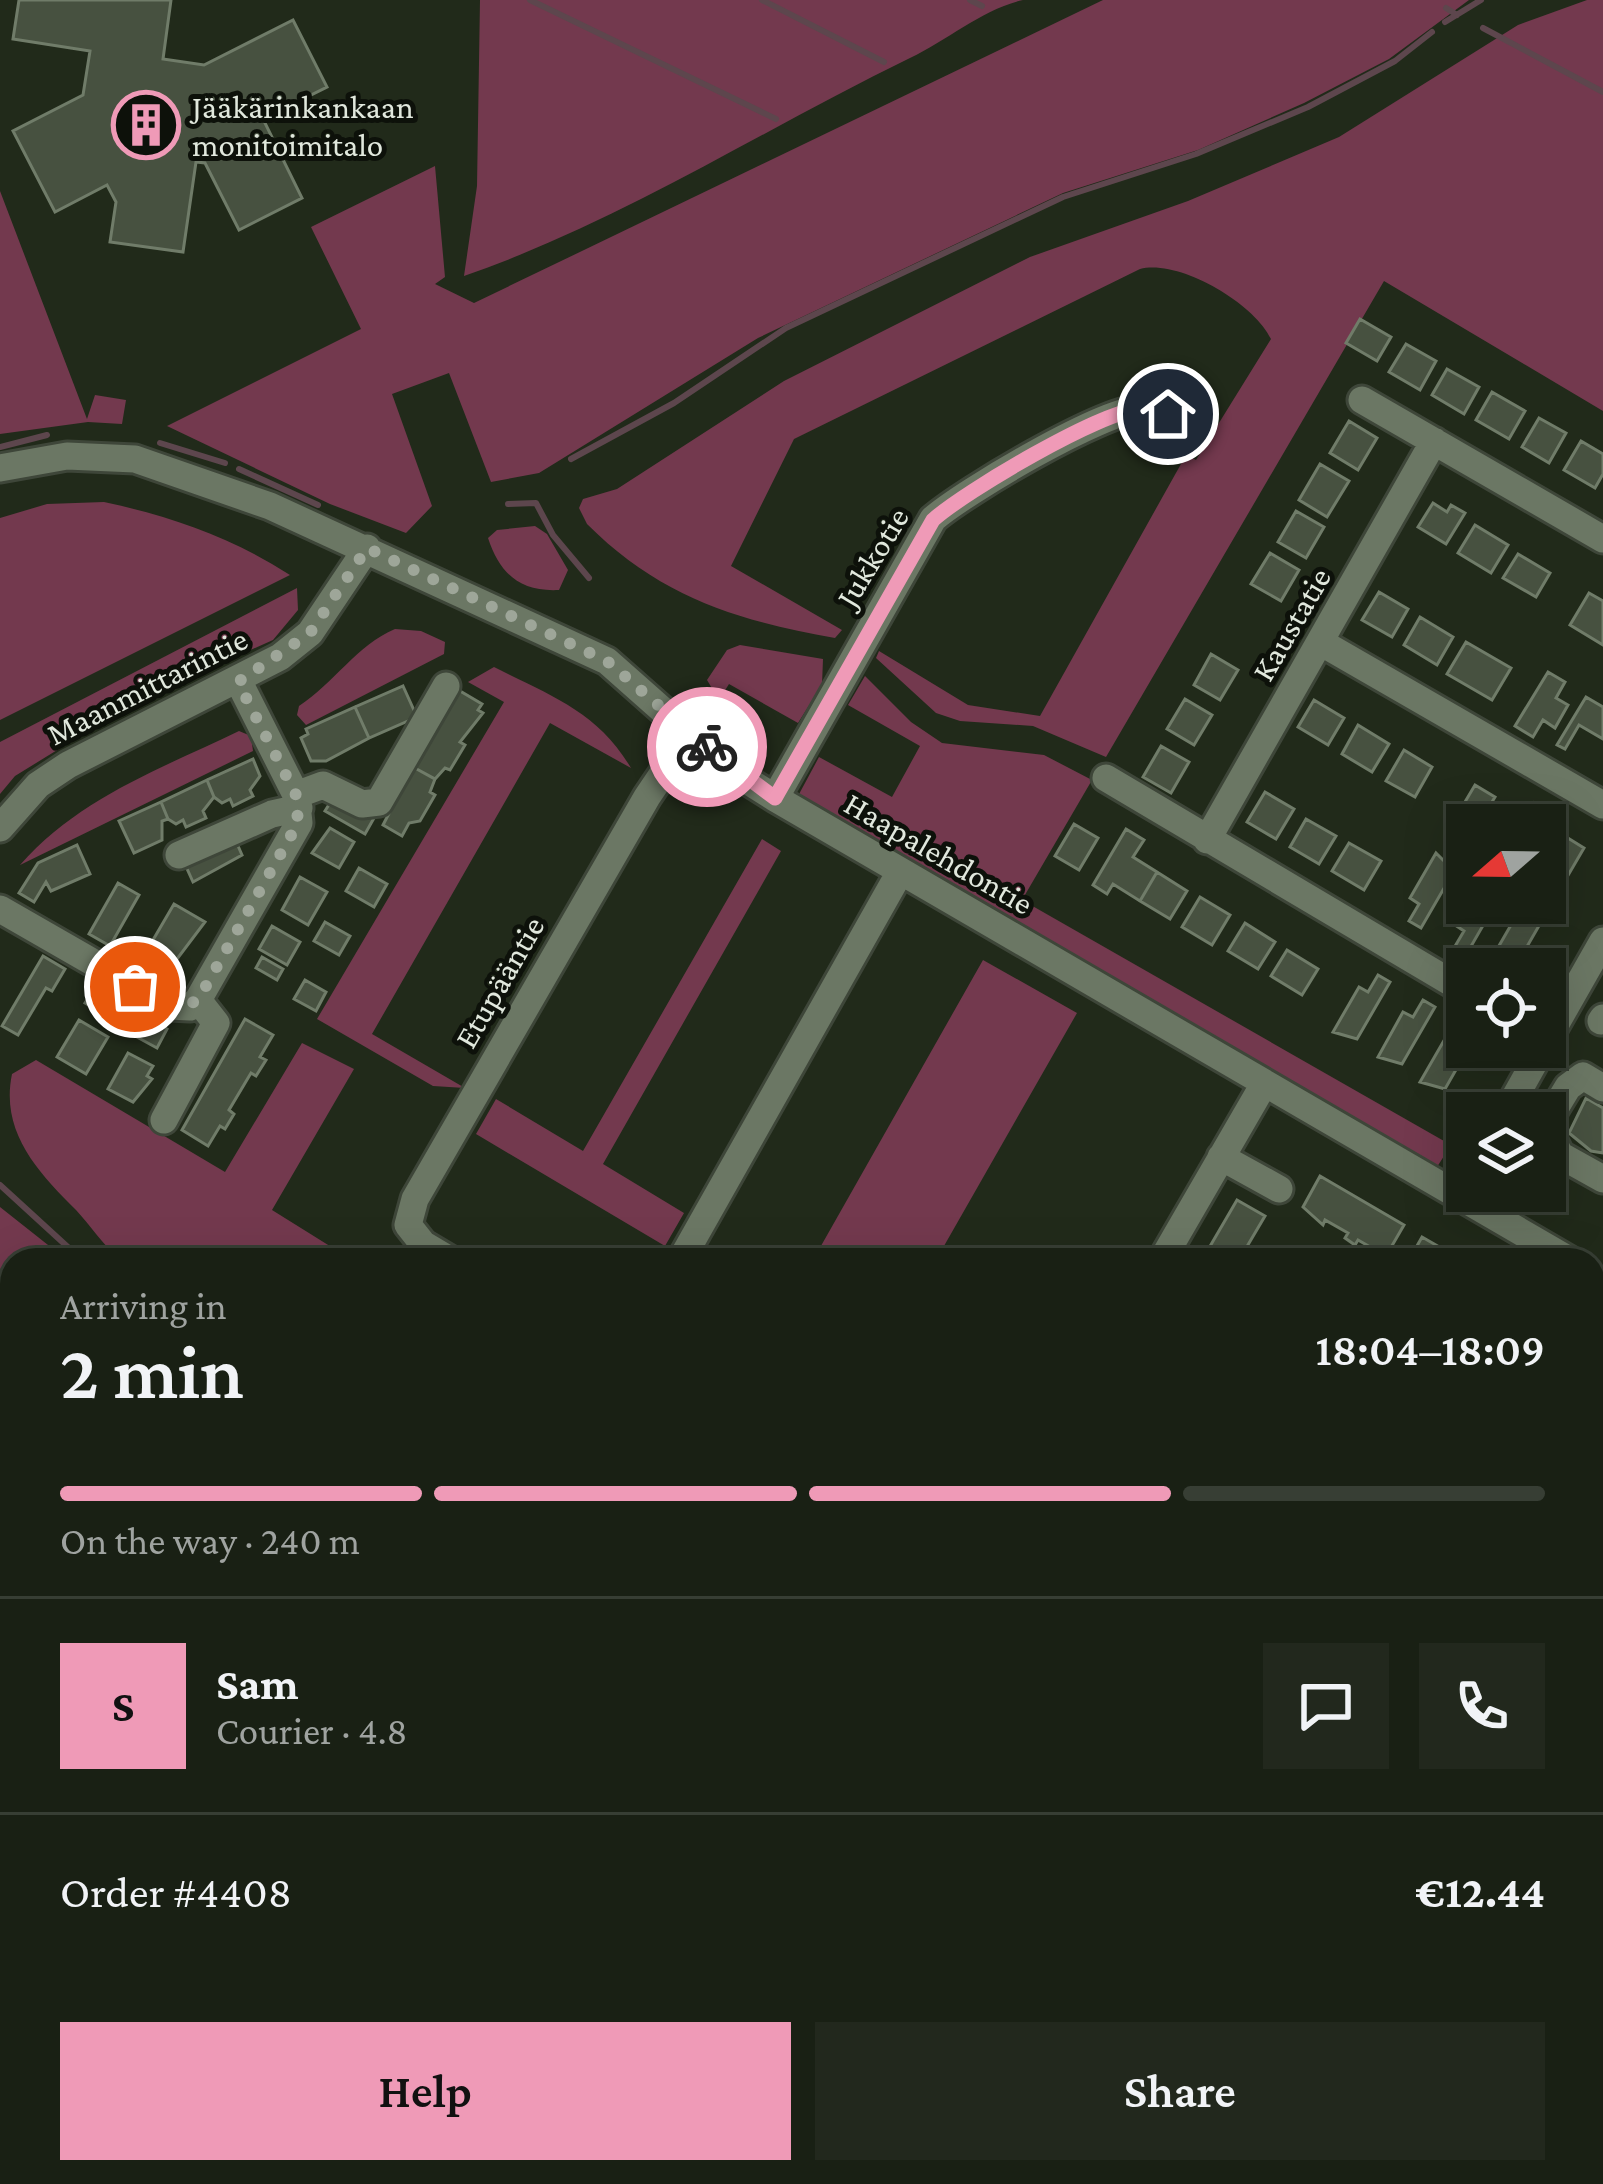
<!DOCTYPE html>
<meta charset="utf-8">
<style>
:root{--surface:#192014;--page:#22281d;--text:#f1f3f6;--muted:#9fa3a0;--line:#373e34;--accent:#ef9ab7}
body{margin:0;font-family:"Crimson Pro",serif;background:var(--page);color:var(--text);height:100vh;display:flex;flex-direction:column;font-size:45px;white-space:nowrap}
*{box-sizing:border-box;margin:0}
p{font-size:39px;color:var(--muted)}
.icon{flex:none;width:66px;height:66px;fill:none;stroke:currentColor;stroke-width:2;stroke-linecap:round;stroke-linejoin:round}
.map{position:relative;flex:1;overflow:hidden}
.details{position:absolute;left:0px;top:1248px;width:1605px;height:936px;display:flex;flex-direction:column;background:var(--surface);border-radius:36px 36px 0 0;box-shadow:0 12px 48px #0002,0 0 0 3px var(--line)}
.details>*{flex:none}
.needle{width:78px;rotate:250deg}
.buttons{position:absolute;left:1446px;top:804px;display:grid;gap:24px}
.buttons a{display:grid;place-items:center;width:120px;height:120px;border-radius:0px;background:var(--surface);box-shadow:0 12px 48px #0002,0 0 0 3px var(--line);font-size:60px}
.pin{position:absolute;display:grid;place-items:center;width:102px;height:102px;color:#fff;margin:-51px;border:6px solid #fff;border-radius:50%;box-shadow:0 3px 12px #0007}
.courier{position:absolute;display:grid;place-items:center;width:120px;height:120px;margin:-60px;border:9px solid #ef9ab7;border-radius:50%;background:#fff;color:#222;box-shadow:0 3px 15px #0007}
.headline em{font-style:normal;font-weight:600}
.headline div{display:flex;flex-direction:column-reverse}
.headline{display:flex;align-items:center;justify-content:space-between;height:204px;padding:0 60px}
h1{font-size:78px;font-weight:600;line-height:90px}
.bar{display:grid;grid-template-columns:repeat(4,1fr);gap:18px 12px;align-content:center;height:144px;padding:0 60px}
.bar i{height:15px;border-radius:9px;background:var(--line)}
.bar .on{background:var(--accent)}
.bar p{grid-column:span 4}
.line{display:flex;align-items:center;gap:30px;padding:0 60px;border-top:3px solid var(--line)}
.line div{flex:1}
.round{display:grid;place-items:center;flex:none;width:126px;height:126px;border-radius:0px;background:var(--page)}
.button{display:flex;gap:24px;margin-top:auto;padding:24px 60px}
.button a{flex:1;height:138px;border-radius:0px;background:var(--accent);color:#111;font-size:48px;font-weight:600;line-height:138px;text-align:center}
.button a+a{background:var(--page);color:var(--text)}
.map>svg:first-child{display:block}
.green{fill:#73394e}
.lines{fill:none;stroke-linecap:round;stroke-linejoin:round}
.stream{stroke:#5d464d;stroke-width:6}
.building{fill:#475140;stroke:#707c69;stroke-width:3}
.minor-casing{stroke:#3e4639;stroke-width:33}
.minor{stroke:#6b7764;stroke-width:27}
.done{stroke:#9ea699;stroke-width:12;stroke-dasharray:0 21.6}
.route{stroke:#ef9ab7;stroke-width:15}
.labels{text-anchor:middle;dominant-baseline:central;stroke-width:10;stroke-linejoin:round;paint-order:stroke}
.poi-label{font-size:33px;fill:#e1e8dd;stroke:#0d110a;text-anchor:start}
.street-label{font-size:33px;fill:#e1e8dd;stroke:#0d110a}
</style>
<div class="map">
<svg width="1603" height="2184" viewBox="0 0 1603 2184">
<rect width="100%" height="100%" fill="#212a1a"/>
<!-- green -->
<path class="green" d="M480 0H1023C983 9 948 40 910 58 762 130 620 222 464 276L477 186Z
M1103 0H1469L1389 59 1304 103 1198 150 1063 193 758 338 539 473 491 482 449 373 392 394 432 506 406 533 330 504 167 426 361 329 311 227 435 166 445 277 435 284 474 303Z
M1587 0H1603V411L1384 281 1106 757 1033 726 960 721 936 713 876 658 879 651 968 705 1040 716 1186 455 1196 460 1271 339C1254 303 1179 259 1140 269L794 439 731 566 842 630 835 638C738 621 660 597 587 524L579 508 583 499 617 489 784 381 1030 257 1188 201 1339 137 1518 25Z
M0 191 87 419 95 395 126 400 122 424 88 422 0 434Z
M104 502C173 517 231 537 290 575L0 720V518L47 504Z
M535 526 547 534 568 570 559 590C520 592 500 574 488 538L497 530Z
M297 588 298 610 273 640 140 699 15 776 0 794V742Z
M395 629 421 631 445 642 444 654 306 725 297 715 299 706C334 683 357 645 395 629Z
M740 645 823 659 822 685 798 723 729 684 719 700 707 680 727 650Z
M494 667C551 696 597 711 631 768L550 723 372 1034 465 1088 433 1086 317 1019 504 702 468 682Z
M865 676 911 722 942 743 1044 755 1092 780 1022 900 1451 1145 1437 1167 798 796 819 757 892 797 920 746 848 705Z
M239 731 251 736 253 751 20 865C79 798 160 769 239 731Z
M762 839 781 851 603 1164 684 1213 665 1246 476 1134 496 1099 583 1151Z
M983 960 1077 1013 936 1260H813Z
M302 1043 354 1069 272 1210 341 1253 337 1260H120C103 1245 91 1226 76 1210 38 1172 0 1132 12 1074L36 1060 225 1172Z
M0 1207 67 1260H12V1448L0 1441Z
M12 1595V1700L0 1720V1616Z
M1593 1765 1603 1771V1831L1593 1825Z
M0 2120 12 2127V2172H51L46 2184H0Z
M347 2172H607L600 2184H340Z
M652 2172H741C712 2184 684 2184 651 2179Z
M843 2172H941L934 2184H841Z
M1165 2172H1218L1241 2184H1185Z
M1288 2172H1424L1444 2184H1311Z"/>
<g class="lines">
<!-- stream -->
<path class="stream" d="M530 0 776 119
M762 0 884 62
M970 0 982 6
M1446 8 1457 15
M1445 22 1481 0
M1483 28 1603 92
M160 443 225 463
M0 447 47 435
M571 459 674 403 786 328 1063 197 1196 154 1308 107 1395 61 1432 32
M239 469 318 505
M508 504 536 503 553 535 589 578
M0 1185 82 1260
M1227 2172 1250 2184"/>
</g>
<!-- building -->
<path class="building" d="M19 0H171L163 59 204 65 293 20 327 87 263 119 302 198 239 230 205 163 196 162 183 252 110 242 116 202 107 185 55 212 13 131 83 95 90 51 13 39Z
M1360 319 1391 337 1377 361 1346 343Z
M1406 344 1436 361 1420 390 1389 372Z
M1447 369 1479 387 1464 414 1432 395Z
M1492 392 1525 411 1509 439 1476 420Z
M1539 418 1566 433 1549 463 1522 447Z
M1349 421 1377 438 1358 470 1330 453Z
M1581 441 1603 454V474L1595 488 1564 470Z
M1320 464 1349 481 1327 517 1299 500Z
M1433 503 1447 512 1451 505 1465 513 1446 544 1418 527Z
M1296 511 1324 527 1306 558 1278 542Z
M1475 525 1508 545 1491 573 1458 553Z
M1270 553 1299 570 1281 601 1251 584Z
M1518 554 1550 573 1536 597 1503 578Z
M1379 592 1408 609 1392 637 1362 620Z
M1589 593 1603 601V645L1570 625Z
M1420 617 1453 637 1437 665 1404 645Z
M1466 642 1511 668 1492 700 1447 674Z
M1211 654 1238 670 1220 700 1194 685Z
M1548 672 1565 682 1556 698 1568 705 1555 728 1543 720 1533 737 1515 726Z
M403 686 417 717 369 738 355 707Z
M455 688 482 704 478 710 483 713 460 742 465 745 450 770 445 768 435 779 413 767Z
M1586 697 1603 707V739L1579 725 1565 749 1557 745Z
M1185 699 1212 715 1194 745 1167 729Z
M1314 700 1344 718 1328 745 1298 727Z
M355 707 369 738 326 761H311L301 738 308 734 306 729Z
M1358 725 1389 744 1372 772 1342 754Z
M1161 746 1189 762 1171 793 1143 777Z
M1404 750 1432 767 1415 797 1386 781Z
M253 759 260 776 250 790 253 796 233 806 230 799 222 803 214 797 207 780Z
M413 767 435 779 430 792 435 795 420 821 409 823 402 836 383 825Z
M207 780 214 797 203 811 206 818 186 827 183 820 176 824 168 819 161 802Z
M1475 785 1495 797 1478 825H1467L1460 835 1449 829Z
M1265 792 1294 809 1276 839 1247 822Z
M335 795 374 818 365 834 325 811Z
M161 802 168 819 162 821V840L134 853 119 821Z
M1534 803 1546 811 1538 825H1509L1516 812 1526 818Z
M1306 819 1336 836 1319 864 1290 847Z
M1074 824 1098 838 1079 870 1055 856Z
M330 828 354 842 339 868 312 853Z
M1126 829 1144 840 1133 857 1157 872 1140 901 1113 884 1107 894 1093 885Z
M1563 835 1584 848 1556 896 1545 889V866Z
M235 839 242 855 193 882 184 862Z
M1349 843 1381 861 1364 890 1332 871Z
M77 845 90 874 51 891 46 882 34 902 19 893 38 863Z
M1436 853 1454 871 1421 928 1409 921 1419 904 1410 898Z
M359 868 387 884 374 907 346 891Z
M1157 872 1187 891 1170 919 1140 901Z
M300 877 327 892 308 925 282 910Z
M118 883 139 895 110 946 89 934Z
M1200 897 1230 915 1212 945 1182 927Z
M1467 903H1496L1466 955 1454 948 1464 931 1455 925Z
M174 904 205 922 174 963 165 958 156 973 139 964Z
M1522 906 1540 924 1514 969H1498L1505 956 1496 951Z
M325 922 350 936 339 955 314 941Z
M1245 923 1275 942 1258 969 1228 951Z
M272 926 300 942 287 965 259 949Z
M1287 950 1318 969 1302 995 1271 976Z
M43 956 65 969 52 991 46 988 18 1035 2 1026Z
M262 957 283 969 277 980 256 968Z
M1378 975 1390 982 1357 1039 1333 1032 1359 987 1368 992Z
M305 980 326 992 316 1011 294 999Z
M95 987 116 1000 107 1016 85 1003Z
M1423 1000 1435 1007 1402 1064 1378 1057 1403 1012 1413 1017Z
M146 1017 167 1029 157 1048 135 1036Z
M245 1019 273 1035 260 1057 266 1060 256 1076 251 1073 229 1110 234 1114 225 1129 220 1126 208 1146 182 1130Z
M79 1020 108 1037 86 1074 57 1057Z
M1465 1025 1469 1047 1445 1089 1420 1082 1446 1037 1455 1042Z
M128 1053 153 1066 147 1076 152 1079 133 1102 108 1089Z
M1586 1098 1603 1108V1153L1591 1151 1569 1133Z
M1320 1176 1404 1225 1386 1256 1358 1240 1355 1245 1345 1238 1348 1233 1325 1220 1323 1225 1303 1207Z
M1237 1200 1265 1216 1239 1260H1202Z
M1422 1237 1462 1260H1409Z
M1603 1355V1382L1593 1377Z
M12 1459V1492L0 1485Z
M1593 1486 1603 1492 1601 1517 1593 1513Z
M1 1501 12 1515 1 1544H0Z
M1593 1562 1603 1567V1596L1593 1590Z
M0 1798 12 1805V1840L0 1833Z
M1598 1825 1603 1849 1593 1867V1834Z
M1602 1850 1603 1851V1895L1593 1889V1867Z
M0 1908 12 1915V1949L0 1942Z
M1593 1983 1603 1989 1600 2029 1593 2024Z
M0 2055 12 2062 1 2089H0Z
M222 2172 243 2184H175L178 2178 169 2173Z
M1114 2172 1129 2176 1124 2184H1107Z"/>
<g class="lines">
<!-- minor casing -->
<g class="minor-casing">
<path id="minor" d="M1362 400 1603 539
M0 468 67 456 135 459 270 506 607 661 729 769 775 798 1569 1260
M1322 643 1603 805
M1106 778 1467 992
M296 795 323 785 362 804 379 802 446 686
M775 798 933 519C964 492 1102 410 1141 409 1149 409 1160 413 1169 414
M0 828 38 785 68 765 280 657 310 633 367 548
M1207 840 1434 441
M179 855 272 814 299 808
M0 909 169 1006 190 1007 198 1000 299 823 296 795 239 682
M1601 1021 1603 1018
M1545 1043 1603 941
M1506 1113 1543 1047
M164 1120 216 1023 198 1000
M1545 1125 1568 1087 1583 1076 1603 1088
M1545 1125 1560 1155 1603 1179
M1221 1157 1279 1189
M450 1260 423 1244 408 1225 415 1199 647 797 691 732
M681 1260 900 872
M1162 1260 1264 1084
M1593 1308 1603 1289
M1593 1919 1603 1925
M1593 2100 1603 2083
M1593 2151 1603 2157
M66 2184 72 2172"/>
</g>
<!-- minor -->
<use href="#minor" class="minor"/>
</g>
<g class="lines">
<!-- done -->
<path class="done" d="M135 987 179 1009 198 1000 298 823 296 795 238 682 310 633 367 548 607 661 707 747"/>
<!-- route -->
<path class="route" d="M707 747 775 798 933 520C964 492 1102 410 1141 409 1149 408 1160 413 1168 414"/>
</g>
<!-- icons -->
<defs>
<g id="building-ring" transform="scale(3.45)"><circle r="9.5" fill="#0d110a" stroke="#ef9ab7" stroke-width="1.5"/><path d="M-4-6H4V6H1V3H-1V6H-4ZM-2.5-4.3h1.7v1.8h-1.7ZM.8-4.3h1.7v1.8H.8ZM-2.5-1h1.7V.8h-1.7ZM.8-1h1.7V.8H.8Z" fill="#ef9ab7"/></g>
</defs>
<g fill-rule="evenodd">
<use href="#building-ring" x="146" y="125"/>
</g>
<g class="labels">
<!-- poi labels -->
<g class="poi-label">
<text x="192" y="106">Jääkärinkankaan<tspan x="192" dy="38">monitoimitalo</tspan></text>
</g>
<!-- street labels -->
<g class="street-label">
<text transform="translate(872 557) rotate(-59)">Jukkotie</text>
<text transform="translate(1291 624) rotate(-60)">Kaustatie</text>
<text transform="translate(147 686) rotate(-27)">Maanmittarintie</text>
<text transform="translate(939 853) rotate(30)">Haapalehdontie</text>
<text transform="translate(499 982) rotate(-60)">Etupääntie</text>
</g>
</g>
</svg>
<div class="buttons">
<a><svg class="needle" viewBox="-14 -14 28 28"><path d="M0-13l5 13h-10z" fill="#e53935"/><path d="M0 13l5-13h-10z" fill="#9fa3a0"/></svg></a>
<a><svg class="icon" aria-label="locate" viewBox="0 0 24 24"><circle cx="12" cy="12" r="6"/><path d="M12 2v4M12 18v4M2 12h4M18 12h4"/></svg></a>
<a><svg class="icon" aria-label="layers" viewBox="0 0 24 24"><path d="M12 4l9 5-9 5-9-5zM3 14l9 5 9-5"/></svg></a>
</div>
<div class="pin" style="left:135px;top:987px;background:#ea580c"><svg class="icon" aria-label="bag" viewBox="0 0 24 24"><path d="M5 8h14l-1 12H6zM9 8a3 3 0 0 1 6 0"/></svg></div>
<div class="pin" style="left:1168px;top:414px;background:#1f2937"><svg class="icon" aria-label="home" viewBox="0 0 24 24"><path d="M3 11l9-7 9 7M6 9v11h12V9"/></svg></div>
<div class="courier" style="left:707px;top:747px"><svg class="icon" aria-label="bike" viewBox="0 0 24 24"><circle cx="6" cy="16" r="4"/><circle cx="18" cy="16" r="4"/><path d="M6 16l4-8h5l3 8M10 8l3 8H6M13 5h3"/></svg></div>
<section class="details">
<div class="headline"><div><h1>2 min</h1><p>Arriving in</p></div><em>18:04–18:09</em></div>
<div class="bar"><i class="on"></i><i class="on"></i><i class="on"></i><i></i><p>On the way · 240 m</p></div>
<div class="line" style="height:216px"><b class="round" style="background:var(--accent);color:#111">S</b><div><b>Sam</b><p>Courier · 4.8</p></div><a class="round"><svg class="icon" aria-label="chat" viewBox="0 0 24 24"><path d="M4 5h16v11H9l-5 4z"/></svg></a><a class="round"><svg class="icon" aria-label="phone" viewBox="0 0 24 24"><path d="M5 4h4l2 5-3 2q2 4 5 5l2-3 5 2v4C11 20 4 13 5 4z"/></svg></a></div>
<div class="line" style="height:156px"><div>Order #4408</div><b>€12.44</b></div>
<div class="button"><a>Help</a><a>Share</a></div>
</section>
</div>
